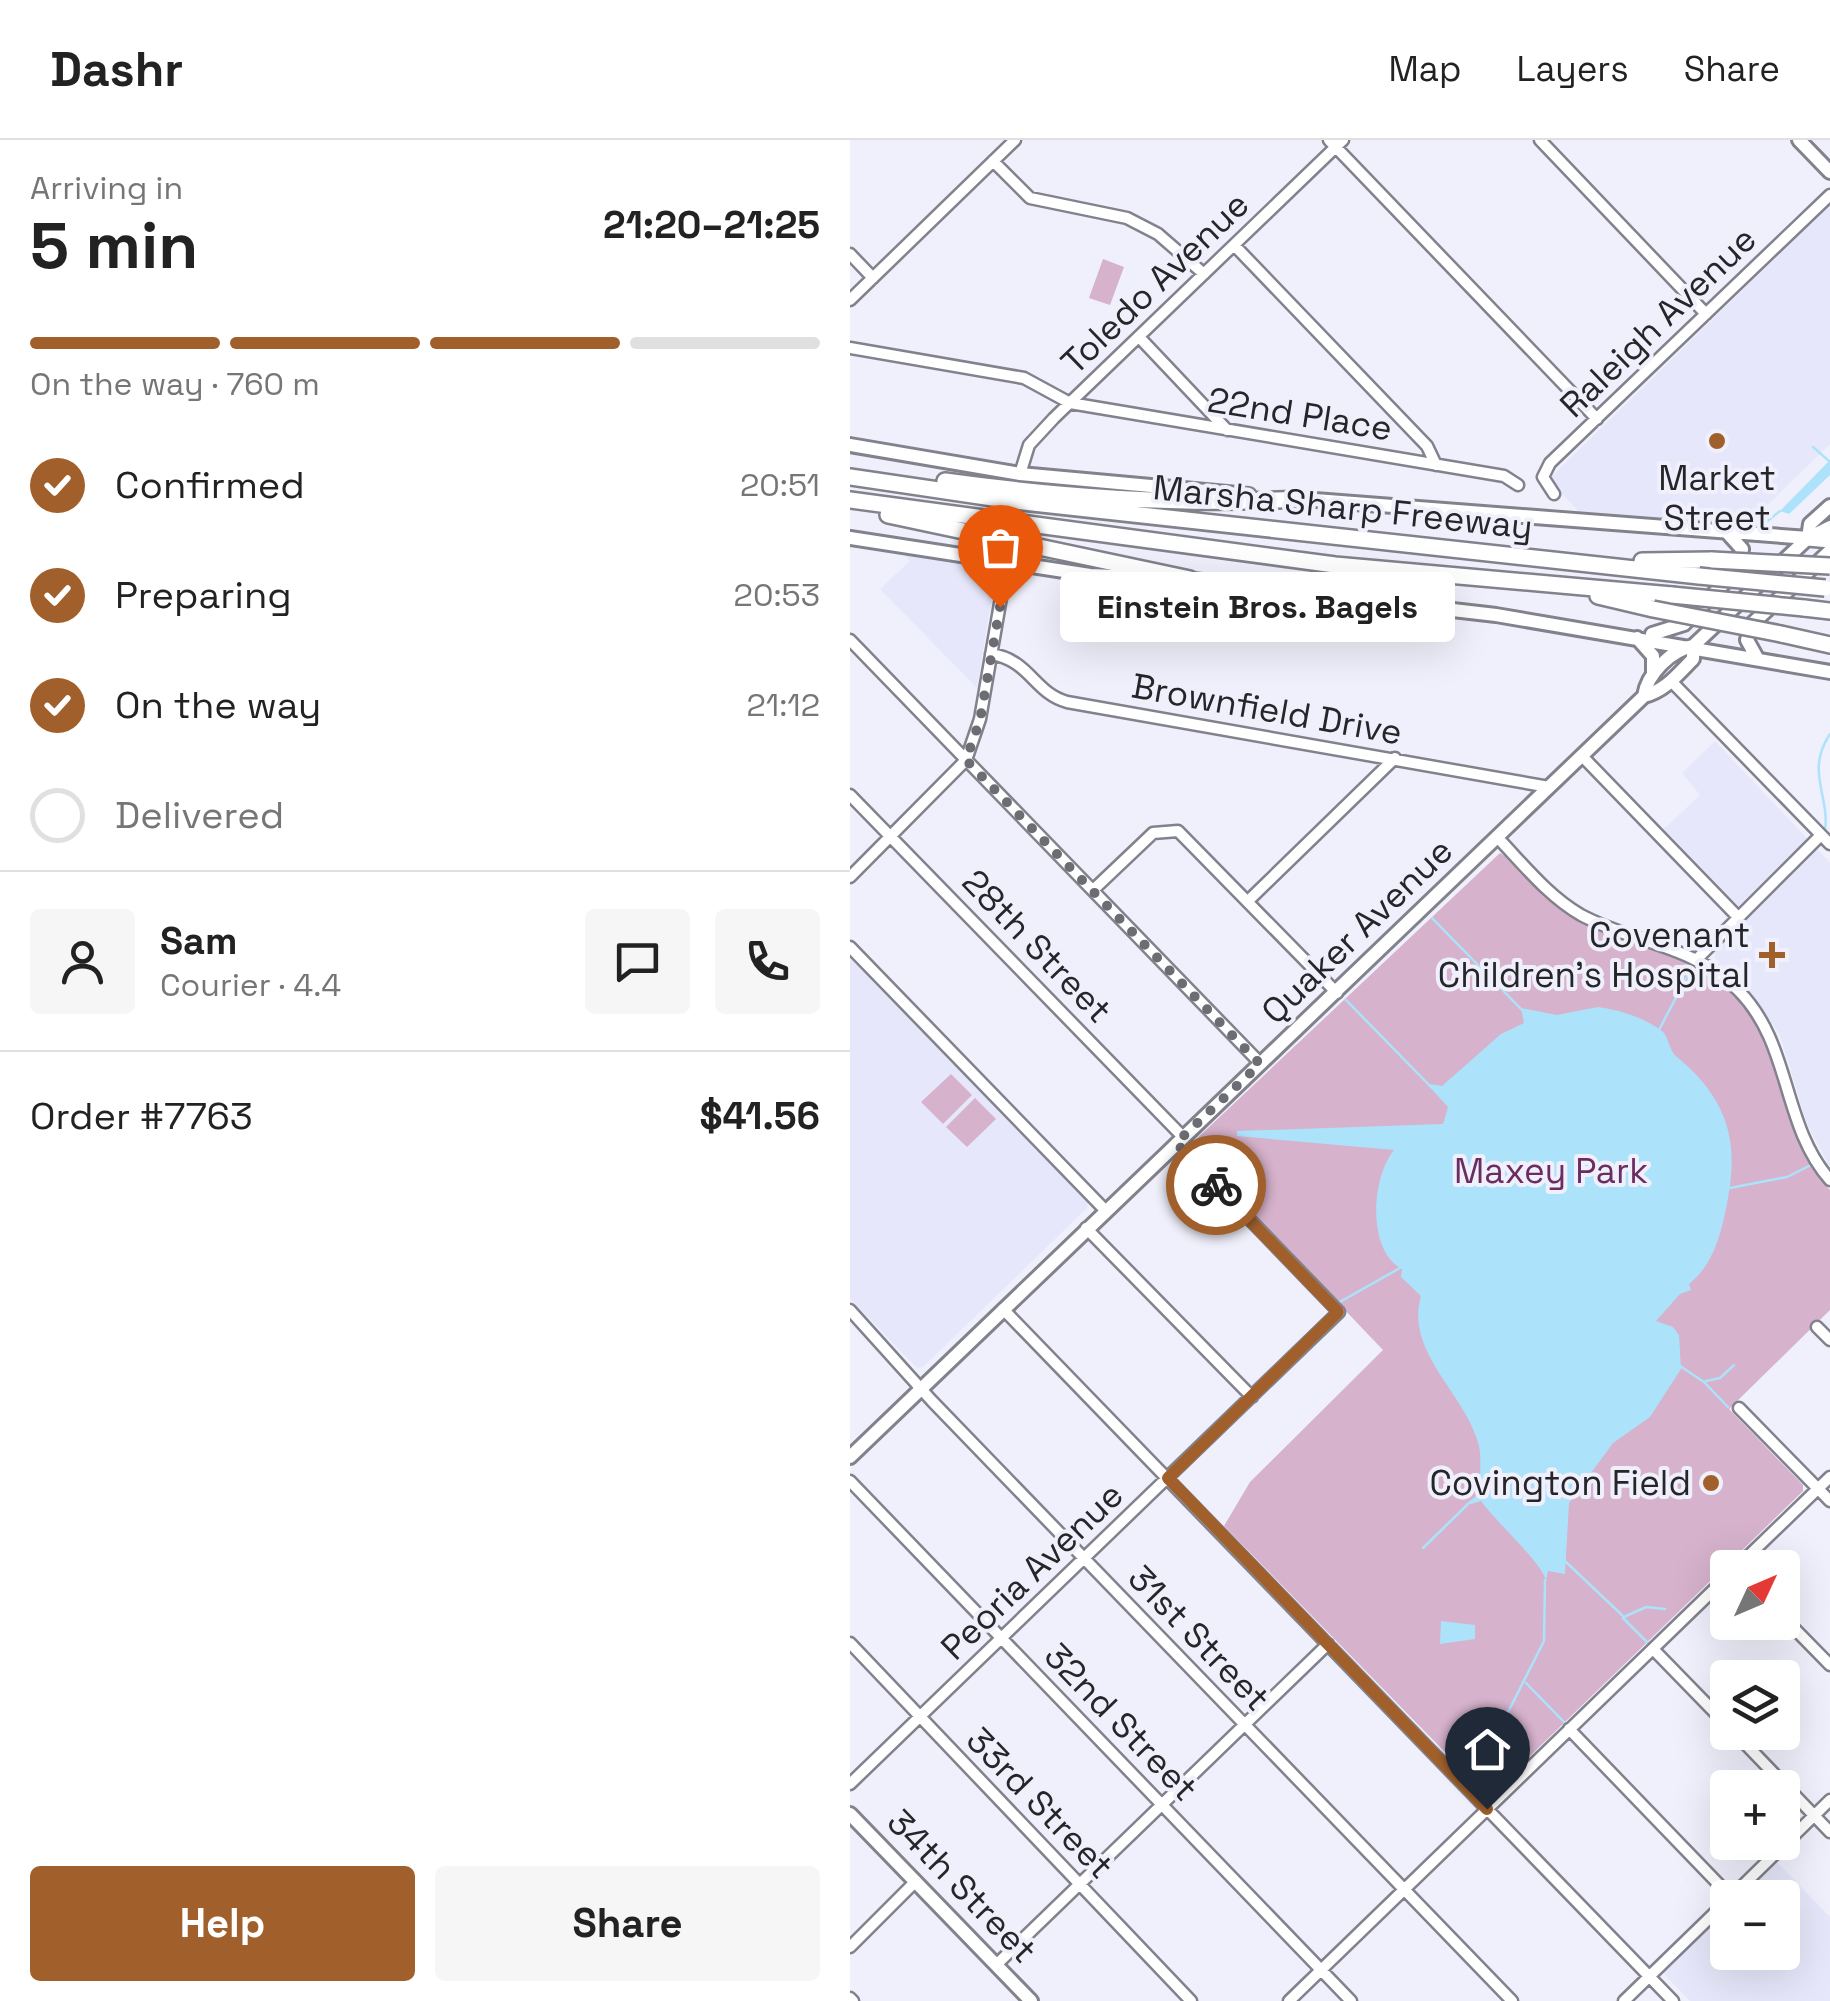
<!DOCTYPE html>
<meta charset="utf-8">
<style>
:root{--surface:#fff;--page:#f6f6f6;--text:#222;--muted:#767676;--line:#e0e0e0;--accent:#a1602b}
body{margin:0;font-family:"Space Grotesk",sans-serif;background:var(--page);color:var(--text);height:100vh;display:flex;flex-direction:column;font-size:38px;white-space:nowrap}
*{box-sizing:border-box;margin:0}
p{font-size:32px;color:var(--muted)}
.icon{flex:none;width:55px;height:55px;fill:none;stroke:currentColor;stroke-width:2;stroke-linecap:round;stroke-linejoin:round}
.map{position:relative;flex:1;overflow:hidden}
.panel{display:flex;flex-direction:column;background:var(--surface);width:850px}
.panel>*{flex:none}
.needle{width:65px;rotate:46deg}
.fabs{position:absolute;left:860px;top:1410px;display:grid;gap:20px}
.fabs a{display:grid;place-items:center;width:90px;height:90px;border-radius:10px;background:var(--surface);box-shadow:0 10px 40px #0002;font-size:50px}
.pin{position:absolute;display:grid;place-items:center;width:85px;height:85px;color:#fff;margin:-102px -42px;border-radius:50% 50% 50% 0;rotate:-45deg;box-shadow:0 0 10px #0007}
.pin .icon{rotate:45deg}
.courier{position:absolute;display:grid;place-items:center;width:100px;height:100px;margin:-50px;border:8px solid #a1602b;border-radius:50%;background:#fff;color:#222;box-shadow:0 2px 12px #0007}
.bubble{position:absolute;height:70px;border-radius:10px;background:var(--surface);box-shadow:0 10px 40px #0002;font-size:32px;font-weight:700;line-height:70px;text-align:center}
.head em{font-style:normal;font-weight:700}
.head div{display:flex;flex-direction:column-reverse}
.head{display:flex;align-items:center;justify-content:space-between;height:170px;padding:0 30px}
h1{font-size:65px;font-weight:700;line-height:75px}
.bar{display:grid;grid-template-columns:repeat(4,1fr);gap:15px 10px;align-content:center;height:120px;padding:0 30px}
.bar i{height:12px;border-radius:8px;background:var(--line)}
.bar .current{background:var(--accent)}
.bar p{grid-column:span 4}
.line{display:flex;align-items:center;gap:25px;padding:0 30px;border-top:2px solid var(--line)}
.line div{flex:1}
.round{display:grid;place-items:center;flex:none;width:105px;height:105px;border-radius:10px;background:var(--page)}
ol{padding:0 30px;list-style:none}
li{display:flex;align-items:center;gap:30px;height:110px}
li p{margin-inline-start:auto}
li .icon{padding:10px;border-radius:50%;background:var(--accent);color:#fff;stroke-width:4}
li:last-child{color:var(--muted)}
li i{width:55px;height:55px;border:5px solid var(--line);border-radius:50%}
.primary-button{display:flex;gap:20px;margin-top:auto;padding:20px 30px}
.primary-button a{flex:1;height:115px;border-radius:10px;background:var(--accent);color:#fff;font-size:40px;font-weight:700;line-height:115px;text-align:center}
.primary-button a+a{background:var(--page);color:var(--text)}
header{display:flex;align-items:center;gap:60px;box-sizing:border-box;height:140px;padding:0 50px;background:var(--surface);border-bottom:2px solid var(--line)}
header strong{font-size:48px}
nav{display:flex;gap:55px;margin-inline-start:auto;font-size:35px}
main{display:flex;flex:1;min-height:0}
.map>svg:first-child{display:block}
.built{fill:#e6e7fa}
.green{fill:#d6b2cc}
.water{fill:#ade2fb}
.lines{fill:none;stroke-linecap:round;stroke-linejoin:round}
.stream{stroke:#ade2fb;stroke-width:2.5}
.minor-casing{stroke:#81828c;stroke-width:15}
.major-casing{stroke:#81828c;stroke-width:18}
.highway-casing{stroke:#81828c;stroke-width:20}
.minor{stroke:#fff;stroke-width:10}
.major{stroke:#fff;stroke-width:12}
.highway{stroke:#fff;stroke-width:15}
.highway-bridge-casing{stroke:#81828c;stroke-width:20;stroke-linecap:butt}
.highway-bridge{stroke:#fff;stroke-width:15}
.done{stroke:#6c6d73;stroke-width:10;stroke-dasharray:0 18}
.route{stroke:#a1602b;stroke-width:12}
.poi-dot{fill:#a1602b;stroke:#eff0fb;stroke-width:4}
.labels{text-anchor:middle;dominant-baseline:central;stroke-width:8;stroke-linejoin:round;paint-order:stroke}
.street-label{font-size:35px;fill:#26262a;stroke:#eff0fb}
.poi-label{font-size:35px;fill:#26262a;stroke:#eff0fb;text-anchor:end}
.park-label{font-size:35px;fill:#6b2d5f;stroke:#eff0fb}
</style>
<header>
<strong>Dashr</strong>
<nav><a>Map</a><a>Layers</a><a>Share</a></nav>
</header>
<main>
<section class="panel">
<div class="head"><div><h1>5 min</h1><p>Arriving in</p></div><em>21:20–21:25</em></div>
<div class="bar"><i class="current"></i><i class="current"></i><i class="current"></i><i></i><p>On the way · 760 m</p></div>
<ol>
<li><svg class="icon" aria-label="check" viewBox="0 0 24 24"><path d="M5 12l5 5 9-10"/></svg>Confirmed<p>20:51</p></li>
<li><svg class="icon" aria-label="check" viewBox="0 0 24 24"><path d="M5 12l5 5 9-10"/></svg>Preparing<p>20:53</p></li>
<li><svg class="icon" aria-label="check" viewBox="0 0 24 24"><path d="M5 12l5 5 9-10"/></svg>On the way<p>21:12</p></li>
<li><i></i>Delivered</li>
</ol>
<div class="line" style="height:180px"><a class="round"><svg class="icon" aria-label="person" viewBox="0 0 24 24"><circle cx="12" cy="8" r="4"/><path d="M4 21q1-7 8-7t8 7"/></svg></a><div><b>Sam</b><p>Courier · 4.4</p></div><a class="round"><svg class="icon" aria-label="chat" viewBox="0 0 24 24"><path d="M4 5h16v11H9l-5 4z"/></svg></a><a class="round"><svg class="icon" aria-label="phone" viewBox="0 0 24 24"><path d="M5 4h4l2 5-3 2q2 4 5 5l2-3 5 2v4C11 20 4 13 5 4z"/></svg></a></div>
<div class="line" style="height:130px"><div>Order #7763</div><b>$41.56</b></div>
<div class="primary-button"><a>Help</a><a>Share</a></div>
</section>
<div class="map">
<svg width="980" height="1861" viewBox="0 0 980 1861">
<rect width="100%" height="100%" fill="#eff0fb"/>
<!-- built -->
<path class="built" d="M980 65V304L906 376 884 375 874 384 731 374 702 343V336Z
M50 409 67 416 140 425 146 430 127 548 30 449 60 421Z
M865 601 980 723V1027L957 984 930 895 897 847 865 819V811L899 777 814 689 850 655 832 633Z
M0 818 238 1062 237 1068 73 1227 67 1228 0 1159Z
M927 1722 980 1777V1861H840L813 1833 877 1770 878 1812H932V1758L891 1757Z"/>
<!-- green -->
<path class="green" d="M253 119 274 127 260 165 239 158Z
M650 713C678 728 696 762 724 779 747 793 771 797 796 804 841 817 881 845 906 884 943 940 931 995 980 1050V1170L879 1269 953 1345V1351L646 1649H631L374 1386 400 1342 533 1210 342 1010 341 1004Z
M101 934 122 955 93 984 71 962Z
M125 958 146 979 117 1007 96 987Z"/>
<!-- water -->
<path class="water" d="M980 320V335L939 374 930 371Z
M748 867C770 870 793 877 812 891 819 897 819 911 827 917 886 966 889 1012 874 1078 868 1104 860 1127 839 1144L841 1150 830 1154 806 1181 823 1187 829 1195 831 1229 800 1277 763 1303 719 1363 715 1434 698 1431 696 1441C693 1424 646 1382 631 1361L618 1365 616 1364 630 1353C629 1338 632 1319 629 1306 617 1255 554 1212 571 1156L551 1137 552 1129C517 1111 521 1038 544 1010L387 996V991L593 984 598 967 575 942 580 947 579 944 592 946 651 894 674 883 671 868 707 875Z
M591 1481 625 1485V1499L590 1504Z"/>
<g class="lines">
<!-- stream -->
<path class="stream" d="M963 307 979 321
M878 377 886 383H915L930 371
M975 690C980 656 955 631 980 594
M582 778 674 872
M496 860 581 947
M809 890 844 823
M880 1048 937 1037 959 1026
M488 1163 550 1128
M830 1226 854 1242 878 1267
M856 1241 870 1238 884 1225
M573 1408 617 1365
M716 1422 774 1477 796 1467 815 1469
M773 1478 798 1503
M676 1543 715 1583
M618 1577 655 1576
M638 1655 649 1590 694 1501 695 1440"/>
<!-- minor casing -->
<g class="minor-casing">
<path id="minor" d="M479 0 747 279
M690 0 856 174
M143 21 180 58 277 78 308 94 354 134
M384 105 577 306 586 325
M0 114 23 138
M0 160 165 0
M289 197 377 290
M0 208 174 238 220 263 654 336 668 345
M170 334 179 305 204 278 493 0
M704 354 693 337 700 323 980 55
M0 500 411 924
M141 514C180 520 184 553 217 562L699 647
M821 541 980 704
M732 616 887 776
M0 655 333 997
M647 697C673 724 698 756 731 775 785 804 842 804 888 850 942 904 931 984 980 1040
M0 737 116 620 130 579 157 423
M243 750 303 693 328 691 487 853
M399 760 545 618
M0 807 255 1070
M848 818 971 695
M236 1088 402 1257
M153 1169 823 1861
M0 1170 82 1261 662 1861
M967 1187 980 1200
M889 1268 980 1361
M0 1341 501 1861
M886 1428 980 1337
M932 1476 980 1525
M0 1503 341 1861
M803 1509 878 1586
M719 1589 881 1757
M884 1592 980 1692
M0 1644 489 1172 326 1003
M880 1758 980 1660
M0 1807 66 1741
M146 1825 478 1504
M0 1858 3 1861
M439 1861 878 1436
M774 1861 878 1760"/>
</g>
<!-- major casing -->
<g class="major-casing">
<path id="major" d="M949 0 980 32
M0 305 170 334 399 355
M439 358 958 398
M0 398 240 435 310 438
M958 398 960 384 980 366
M335 439 646 475 980 532
M802 494 834 484 890 427 892 409 874 389
M787 498 803 516V534
M907 518 897 500 902 484 980 411
M794 556C797 534 821 510 843 506L958 398 980 387
M0 1317 794 556C815 551 828 534 843 519V506
M0 1674 181 1861"/>
</g>
<!-- highway casing -->
<g class="highway-casing">
<path id="highway" d="M0 337 163 361 849 436
M95 341C212 357 330 366 448 359
M0 360 485 425 822 455
M38 375 340 439
M958 398 980 400
M792 421 862 420
M748 456 803 469
M954 468 980 471
M931 494 980 505"/>
</g>
<!-- minor -->
<use href="#minor" class="minor"/>
<!-- major -->
<use href="#major" class="major"/>
<!-- highway -->
<use href="#highway" class="highway"/>
<!-- highway-bridge casing -->
<g class="highway-bridge-casing">
<path id="highway-bridge" d="M862 420 980 426
M849 436 975 448
M822 455 954 468
M803 469 931 494"/>
</g>
<!-- highway-bridge -->
<use href="#highway-bridge" class="highway-bridge"/>
</g>
<g class="lines">
<!-- done -->
<path class="done" d="M150 467 130 580 116 620 410 924 326 1003 366 1045"/>
<!-- route -->
<path class="route" d="M366 1045 488 1172 318 1338 637 1669"/>
</g>
<!-- markers -->
<g class="poi-dot">
<circle cx="867" cy="301" r="10"/>
<path d="M917 800h10v10h10v10h-10v10h-10v-10h-10v-10h10z"/>
<circle cx="861" cy="1343" r="10"/>
</g>
<g class="labels">
<!-- street labels -->
<g class="street-label">
<text transform="translate(305 143) rotate(-44)">Toledo Avenue</text>
<text transform="translate(808 182) rotate(-44)">Raleigh Avenue</text>
<text transform="translate(450 274) rotate(9)">22nd Place</text>
<text transform="translate(493 367) rotate(6)">Marsha Sharp Freeway</text>
<text transform="translate(417 569) rotate(10)">Brownfield Drive</text>
<text transform="translate(507 791) rotate(-44)">Quaker Avenue</text>
<text transform="translate(187 806) rotate(46)">28th Street</text>
<text transform="translate(182 1431) rotate(-44)">Peoria Avenue</text>
<text transform="translate(349 1498) rotate(46)">31st Street</text>
<text transform="translate(271 1582) rotate(46)">32nd Street</text>
<text transform="translate(190 1663) rotate(46)">33rd Street</text>
<text transform="translate(112 1746) rotate(46)">34th Street</text>
</g>
<!-- poi labels -->
<g class="poi-label">
<text x="867" y="338" text-anchor="middle">Market<tspan x="867" dy="40">Street</tspan></text>
<text x="900" y="795">Covenant<tspan x="900" dy="40">Children’s Hospital</tspan></text>
<text x="841" y="1343">Covington Field</text>
</g>
<!-- park labels -->
<g class="park-label">
<text x="701" y="1031">Maxey Park</text>
</g>
</g>
</svg>
<div class="fabs">
<a><svg class="needle" viewBox="-14 -14 28 28"><path d="M0-13l5 13h-10z" fill="#e53935"/><path d="M0 13l5-13h-10z" fill="#767676"/></svg></a>
<a><svg class="icon" aria-label="layers" viewBox="0 0 24 24"><path d="M12 4l9 5-9 5-9-5zM3 14l9 5 9-5"/></svg></a>
<a>+</a>
<a>−</a>
</div>
<div class="pin" style="left:150px;top:467px;background:#ea580c"><svg class="icon" aria-label="bag" viewBox="0 0 24 24"><path d="M5 8h14l-1 12H6zM9 8a3 3 0 0 1 6 0"/></svg></div>
<div class="pin" style="left:637px;top:1669px;background:#1f2937"><svg class="icon" aria-label="home" viewBox="0 0 24 24"><path d="M3 11l9-7 9 7M6 9v11h12V9"/></svg></div>
<div class="courier" style="left:366px;top:1045px"><svg class="icon" aria-label="bike" viewBox="0 0 24 24"><circle cx="6" cy="16" r="4"/><circle cx="18" cy="16" r="4"/><path d="M6 16l4-8h5l3 8M10 8l3 8H6M13 5h3"/></svg></div>
<div class="bubble" style="left:210px;top:432px;width:395px">Einstein Bros. Bagels</div>
</div>
</main>
